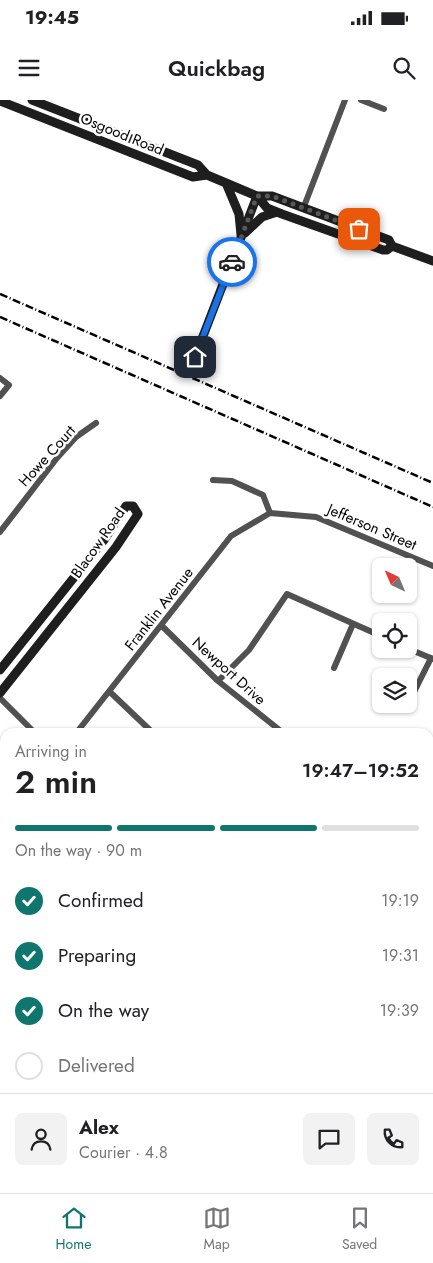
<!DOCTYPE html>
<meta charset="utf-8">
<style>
:root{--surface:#fff;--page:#f2f2f2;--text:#202124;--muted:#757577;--line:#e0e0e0;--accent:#0f766e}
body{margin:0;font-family:Jost,sans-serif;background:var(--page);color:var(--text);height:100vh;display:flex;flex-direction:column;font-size:19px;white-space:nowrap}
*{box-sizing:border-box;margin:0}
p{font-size:16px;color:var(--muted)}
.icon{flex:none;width:28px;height:28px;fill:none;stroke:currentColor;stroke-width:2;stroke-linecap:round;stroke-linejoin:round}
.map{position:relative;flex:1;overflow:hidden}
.side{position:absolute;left:0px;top:628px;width:434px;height:466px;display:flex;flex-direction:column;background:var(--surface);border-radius:15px 15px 0 0;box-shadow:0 1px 4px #0004}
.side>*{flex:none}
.needle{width:32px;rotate:316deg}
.buttons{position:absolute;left:372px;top:458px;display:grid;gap:10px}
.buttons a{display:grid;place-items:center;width:45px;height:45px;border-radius:8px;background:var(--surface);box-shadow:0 1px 4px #0004;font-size:25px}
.pin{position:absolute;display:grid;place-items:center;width:42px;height:42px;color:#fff;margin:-21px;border-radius:10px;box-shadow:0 2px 8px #0006}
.courier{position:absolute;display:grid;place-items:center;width:50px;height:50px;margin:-25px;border:4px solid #1a73e8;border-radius:50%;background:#fff;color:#222;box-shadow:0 1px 6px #0007}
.summary em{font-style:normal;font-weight:600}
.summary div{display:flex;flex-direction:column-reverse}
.summary{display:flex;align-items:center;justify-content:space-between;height:85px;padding:0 15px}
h1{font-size:32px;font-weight:600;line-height:38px}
.bar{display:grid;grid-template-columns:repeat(4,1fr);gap:8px 5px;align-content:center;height:60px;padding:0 15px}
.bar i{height:6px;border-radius:4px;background:var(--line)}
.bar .selected{background:var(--accent)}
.bar p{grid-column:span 4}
.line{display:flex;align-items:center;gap:12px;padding:0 15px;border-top:1px solid var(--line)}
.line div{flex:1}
.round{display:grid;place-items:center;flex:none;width:52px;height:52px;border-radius:8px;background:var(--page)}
ol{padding:0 15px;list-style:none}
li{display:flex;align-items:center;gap:15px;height:55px}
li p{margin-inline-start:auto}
li .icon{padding:5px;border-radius:50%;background:var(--accent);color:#fff;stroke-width:4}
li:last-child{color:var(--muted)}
li i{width:28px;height:28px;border:2px solid var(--line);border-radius:50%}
.status{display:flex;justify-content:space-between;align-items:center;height:35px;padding:0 25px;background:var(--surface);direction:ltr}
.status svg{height:14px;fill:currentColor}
header{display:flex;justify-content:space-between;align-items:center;height:65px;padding:0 15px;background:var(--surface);font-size:22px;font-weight:600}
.tabs{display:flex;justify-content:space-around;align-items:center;height:70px;border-top:1px solid var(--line);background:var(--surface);font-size:14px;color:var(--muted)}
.tabs a{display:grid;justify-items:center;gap:2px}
.tabs .selected{color:var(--accent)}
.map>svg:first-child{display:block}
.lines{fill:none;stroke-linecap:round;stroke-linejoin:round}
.stream{stroke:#9f9f9f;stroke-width:2.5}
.primary-casing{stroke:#dbdbdb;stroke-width:12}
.street{stroke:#515151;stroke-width:6}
.secondary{stroke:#1e1e1e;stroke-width:9}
.primary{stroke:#000;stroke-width:10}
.rail{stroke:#000;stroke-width:2.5;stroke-dasharray:8 2.5 1 2.5;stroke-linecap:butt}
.done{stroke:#595959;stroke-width:5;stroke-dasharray:0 9}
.route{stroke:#1a73e8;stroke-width:6}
.labels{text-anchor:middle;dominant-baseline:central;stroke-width:5;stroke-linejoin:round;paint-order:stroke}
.street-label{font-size:15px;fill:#000;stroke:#fff}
</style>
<div class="status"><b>19:45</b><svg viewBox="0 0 49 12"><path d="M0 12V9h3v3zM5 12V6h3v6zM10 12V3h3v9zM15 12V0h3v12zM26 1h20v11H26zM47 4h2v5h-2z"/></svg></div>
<header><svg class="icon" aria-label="menu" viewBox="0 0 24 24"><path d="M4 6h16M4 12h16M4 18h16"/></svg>Quickbag<svg class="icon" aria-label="search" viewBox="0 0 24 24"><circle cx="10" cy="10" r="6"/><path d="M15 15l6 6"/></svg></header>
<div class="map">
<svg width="433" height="1093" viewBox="0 0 433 1093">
<rect width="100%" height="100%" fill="#fff"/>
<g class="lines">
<!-- stream -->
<path class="stream" d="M0 866 5 868"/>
<!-- primary casing -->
<g class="primary-casing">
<path id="primary" d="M0 882 5 884
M0 899 5 902
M429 1048 433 1049
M429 1062 433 1064"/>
</g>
<!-- street -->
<path class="street" d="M361 0 384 9
M303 109 345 0
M0 278 9 285 0 296
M213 380 232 381 263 395 270 413
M270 413 316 417 433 466
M0 432 57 358 76 337 96 323
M162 526 218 581 282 632
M409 549 433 559
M334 568 353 524
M218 581 249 550 287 494 381 536
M110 592 152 632
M0 598 34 632
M409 602 431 558
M77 632 231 436 270 413
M429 704 433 705
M0 732 5 725
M0 752 5 785
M429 793 433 794
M429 887 433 889
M0 1002 5 995
M429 1087 433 1078
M236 1089 247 1093
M407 1089 414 1093
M419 1089V1093
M74 1093 77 1089"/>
<!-- secondary -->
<path class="secondary" d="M32 0 198 65 207 75 245 91 257 96H272L389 140 392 146 433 161
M0 1 193 77 207 75
M226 83 239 114 241 135
M257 96 267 108 282 114 383 150H387L392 146
M245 133 262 117 277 112
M195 257 257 96
M0 570 104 440 126 406H133L138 414 116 447 0 593"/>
<!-- primary -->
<use href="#primary" class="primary"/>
<!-- rail -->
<path class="rail" d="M0 194 433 383
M0 217 433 407"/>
</g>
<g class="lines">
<!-- done -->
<path class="done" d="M232 162 257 96H272L359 129"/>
<!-- route -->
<path class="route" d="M195 257 232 162"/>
</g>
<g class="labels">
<!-- street labels -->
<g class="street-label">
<text transform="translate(122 34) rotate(22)">Osgood Road</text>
<text transform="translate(47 356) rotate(-48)">Howe Court</text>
<text transform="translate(372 427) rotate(23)">Jefferson Street</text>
<text transform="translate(98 443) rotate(-55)">Blacow Road</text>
<text transform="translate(159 509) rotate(-52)">Franklin Avenue</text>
<text transform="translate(229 571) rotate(42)">Newport Drive</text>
</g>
</g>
</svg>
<div class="buttons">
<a><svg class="needle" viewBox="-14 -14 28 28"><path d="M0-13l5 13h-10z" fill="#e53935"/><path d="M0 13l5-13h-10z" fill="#757577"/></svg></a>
<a><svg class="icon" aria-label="locate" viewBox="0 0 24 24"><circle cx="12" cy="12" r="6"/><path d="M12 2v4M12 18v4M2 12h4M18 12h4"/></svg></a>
<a><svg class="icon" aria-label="layers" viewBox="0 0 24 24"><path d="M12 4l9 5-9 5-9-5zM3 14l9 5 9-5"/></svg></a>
</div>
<div class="pin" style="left:359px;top:129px;background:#ea580c"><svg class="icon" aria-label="bag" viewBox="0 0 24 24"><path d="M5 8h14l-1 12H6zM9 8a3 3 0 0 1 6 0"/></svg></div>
<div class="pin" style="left:195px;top:257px;background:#1f2937"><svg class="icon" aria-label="home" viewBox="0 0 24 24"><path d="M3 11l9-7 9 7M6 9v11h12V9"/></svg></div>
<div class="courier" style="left:232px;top:162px"><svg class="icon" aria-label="car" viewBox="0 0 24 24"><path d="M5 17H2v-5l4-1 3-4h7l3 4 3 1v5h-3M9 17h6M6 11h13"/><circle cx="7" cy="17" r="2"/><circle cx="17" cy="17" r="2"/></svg></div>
<section class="side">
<div class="summary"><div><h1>2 min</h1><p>Arriving in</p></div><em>19:47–19:52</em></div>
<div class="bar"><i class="selected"></i><i class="selected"></i><i class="selected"></i><i></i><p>On the way · 90 m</p></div>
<ol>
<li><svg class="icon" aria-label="check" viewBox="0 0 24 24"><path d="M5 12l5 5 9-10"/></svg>Confirmed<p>19:19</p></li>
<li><svg class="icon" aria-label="check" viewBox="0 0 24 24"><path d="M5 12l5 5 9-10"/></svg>Preparing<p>19:31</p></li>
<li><svg class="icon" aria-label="check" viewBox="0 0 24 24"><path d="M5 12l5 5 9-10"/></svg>On the way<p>19:39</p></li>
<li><i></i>Delivered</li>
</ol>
<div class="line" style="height:90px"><a class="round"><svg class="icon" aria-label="person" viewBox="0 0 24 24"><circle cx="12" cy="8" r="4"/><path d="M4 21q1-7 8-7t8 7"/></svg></a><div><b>Alex</b><p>Courier · 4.8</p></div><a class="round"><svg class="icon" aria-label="chat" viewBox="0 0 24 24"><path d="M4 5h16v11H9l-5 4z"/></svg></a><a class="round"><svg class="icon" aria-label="phone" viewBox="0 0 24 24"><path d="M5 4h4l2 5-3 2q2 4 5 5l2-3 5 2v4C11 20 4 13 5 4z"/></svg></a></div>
</section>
</div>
<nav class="tabs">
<a class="selected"><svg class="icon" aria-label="home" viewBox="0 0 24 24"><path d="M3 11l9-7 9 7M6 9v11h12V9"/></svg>Home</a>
<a><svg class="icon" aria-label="map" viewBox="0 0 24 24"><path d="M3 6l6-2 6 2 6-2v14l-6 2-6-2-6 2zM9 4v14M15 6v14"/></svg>Map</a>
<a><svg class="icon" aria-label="saved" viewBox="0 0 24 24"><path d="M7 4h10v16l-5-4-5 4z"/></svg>Saved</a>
</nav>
